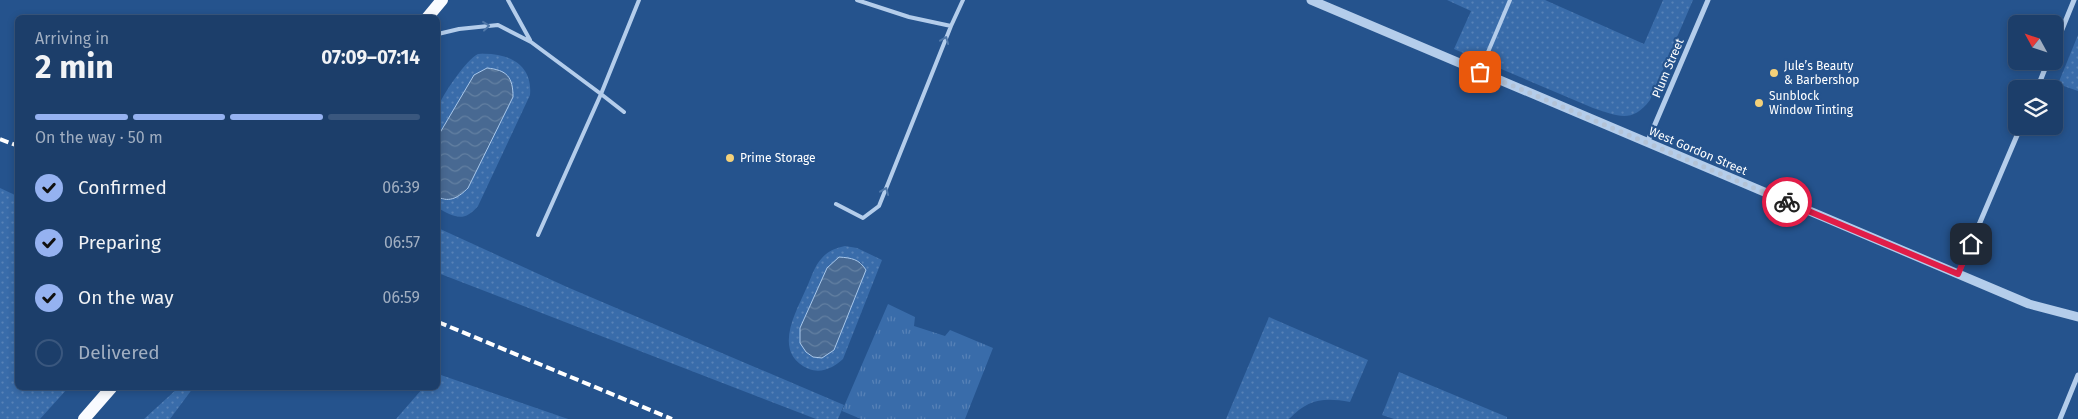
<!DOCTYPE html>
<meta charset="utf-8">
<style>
:root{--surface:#1c3e6a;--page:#294972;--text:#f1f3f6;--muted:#a0aec1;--line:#3a577e;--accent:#95b2f1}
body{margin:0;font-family:"Fira Sans",sans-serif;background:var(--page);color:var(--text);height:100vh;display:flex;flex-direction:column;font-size:19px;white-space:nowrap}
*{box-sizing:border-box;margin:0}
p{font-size:16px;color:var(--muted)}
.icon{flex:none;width:28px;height:28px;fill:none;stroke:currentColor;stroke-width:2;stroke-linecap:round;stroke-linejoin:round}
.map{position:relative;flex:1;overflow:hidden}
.sheet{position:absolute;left:15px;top:15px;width:425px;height:375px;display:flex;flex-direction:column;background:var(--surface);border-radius:8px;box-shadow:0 2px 8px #0003,0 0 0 1px var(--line)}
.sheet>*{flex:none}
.needle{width:32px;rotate:310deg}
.fabs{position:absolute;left:2008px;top:15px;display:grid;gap:10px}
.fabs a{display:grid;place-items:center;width:55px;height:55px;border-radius:8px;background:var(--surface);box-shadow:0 2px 8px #0003,0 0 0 1px var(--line);font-size:25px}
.pin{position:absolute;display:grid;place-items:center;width:42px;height:42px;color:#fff;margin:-21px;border-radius:10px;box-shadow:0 2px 8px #0006}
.courier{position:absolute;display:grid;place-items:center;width:50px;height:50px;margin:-25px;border:4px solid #e11d48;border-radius:50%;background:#fff;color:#222;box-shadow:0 1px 6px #0007}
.head em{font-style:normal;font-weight:700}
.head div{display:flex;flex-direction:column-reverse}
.head{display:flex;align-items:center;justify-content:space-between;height:85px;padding:0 20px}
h1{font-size:32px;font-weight:700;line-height:38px}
.bar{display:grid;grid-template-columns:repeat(4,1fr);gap:8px 5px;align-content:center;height:60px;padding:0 20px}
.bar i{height:6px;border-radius:4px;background:var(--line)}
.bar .on{background:var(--accent)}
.bar p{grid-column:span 4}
ol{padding:0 20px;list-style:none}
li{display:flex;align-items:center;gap:15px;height:55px}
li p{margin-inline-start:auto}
li .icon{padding:5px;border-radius:50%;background:var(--accent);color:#111;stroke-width:4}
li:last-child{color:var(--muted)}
li i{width:28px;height:28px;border:2px solid var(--line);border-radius:50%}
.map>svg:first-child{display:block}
.grass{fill:url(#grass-dots);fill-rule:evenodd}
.park{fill:url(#park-tufts)}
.water{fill:url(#water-waves);stroke:#a9c8eb}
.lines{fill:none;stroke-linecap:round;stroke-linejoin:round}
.service{stroke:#b4cdeb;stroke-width:4}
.minor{stroke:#b4cdeb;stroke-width:5}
.tertiary{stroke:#b4cdeb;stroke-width:9}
.primary{stroke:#f9fbff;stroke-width:12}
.rail{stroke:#fff;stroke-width:4;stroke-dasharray:9 4;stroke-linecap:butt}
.oneway{stroke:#5078a9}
.done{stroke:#b3c3d7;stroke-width:5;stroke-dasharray:0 9}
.route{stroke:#e11d48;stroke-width:6}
.poi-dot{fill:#f5d179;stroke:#25538d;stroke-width:2}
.labels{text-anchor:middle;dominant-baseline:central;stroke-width:4.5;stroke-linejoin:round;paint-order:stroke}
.poi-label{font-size:12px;fill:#fff;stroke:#25538d;text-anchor:start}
.street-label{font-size:12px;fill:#fff;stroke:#25538d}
</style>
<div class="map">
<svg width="2078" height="419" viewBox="0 0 2078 419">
<defs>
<pattern id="grass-dots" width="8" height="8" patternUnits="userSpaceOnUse" patternTransform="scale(1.25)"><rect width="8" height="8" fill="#396caa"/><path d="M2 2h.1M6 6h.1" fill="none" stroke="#5782b7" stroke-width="1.8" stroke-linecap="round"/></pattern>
<pattern id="park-tufts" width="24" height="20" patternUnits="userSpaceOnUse" patternTransform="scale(1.25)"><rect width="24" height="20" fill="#396caa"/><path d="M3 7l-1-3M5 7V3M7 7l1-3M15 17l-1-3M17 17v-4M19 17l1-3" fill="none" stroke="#5782b7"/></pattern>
<pattern id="water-waves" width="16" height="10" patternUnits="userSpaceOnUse" patternTransform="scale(1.25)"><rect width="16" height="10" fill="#486992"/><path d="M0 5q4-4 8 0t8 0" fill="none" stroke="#6380a2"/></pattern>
</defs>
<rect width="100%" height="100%" fill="#25538d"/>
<!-- grass -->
<path class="grass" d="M1447 0H1545L1644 44 1663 0H1693L1650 100C1632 124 1618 116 1593 108L1454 49 1471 11Z
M2078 35V91L2058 84Z
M478 54C505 52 533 62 530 95L478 206C464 223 454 217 438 208V197L444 200 474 75 438 136C438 128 435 116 438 108 441 96 467 59 478 54Z
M0 188 17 196 18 388H68L40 419H0Z
M438 228 567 287 844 405 838 419H816L438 273Z
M845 246 857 248 882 260 843 359C834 367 822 374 809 369 772 353 795 314 806 289 811 279 814 266 822 258 828 251 836 248 845 246ZM861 262 865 270 834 350 801 343 800 328 827 268Z
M1269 317 1368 360 1350 402C1324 397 1308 399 1289 419H1226Z
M1399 372 1507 417V419H1394L1382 415Z
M438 374 568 419H396L423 388H438Z
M178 388H193L170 419H144Z"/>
<!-- park -->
<path class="park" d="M888 304 915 317 914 326 945 336 950 330 993 348 965 419H861L842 411Z"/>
<!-- water -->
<path class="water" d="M487 68C507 70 513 77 513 97L468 188C459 197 450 203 438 197V136L474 75Z
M839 257C852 258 859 259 866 270L834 350 822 358 813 357 806 352 800 343V328L827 268Z"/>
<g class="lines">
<!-- service -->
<path class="service" d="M508 0 530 40
M951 26 963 0
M438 34 459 29 498 25 531 42 601 94 538 235
M1480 71 1510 0
M624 112 601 94 639 0
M836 204 863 218 879 206 951 26 909 17 857 0"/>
<!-- minor -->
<path class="minor" d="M2054 49 2074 0
M2037 89 2048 61
M1647 143 1708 0
M1958 274 2021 126
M2060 419 2078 375"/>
<!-- tertiary -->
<path class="tertiary" d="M1311 0 2029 304 2078 317"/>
<!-- primary -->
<path class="primary" d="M427 18 442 0
M84 419 111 388"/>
<!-- rail -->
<path class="rail" d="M0 139 18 146
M438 322 672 419"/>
</g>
<!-- one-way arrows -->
<defs><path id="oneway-chevron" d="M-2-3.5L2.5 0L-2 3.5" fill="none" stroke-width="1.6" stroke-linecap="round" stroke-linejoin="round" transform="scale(1.25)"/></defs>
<g class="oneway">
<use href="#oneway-chevron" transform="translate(486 26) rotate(-6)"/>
<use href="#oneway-chevron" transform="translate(945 40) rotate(-68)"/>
<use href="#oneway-chevron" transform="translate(885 191) rotate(-68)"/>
</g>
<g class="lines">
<!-- done -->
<path class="done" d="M1480 72 1787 202"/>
<!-- route -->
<path class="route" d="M1787 202 1958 274 1971 244"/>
</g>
<!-- markers -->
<g class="poi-dot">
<circle cx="1774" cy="73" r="5"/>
<circle cx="1759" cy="103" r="5"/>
<circle cx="730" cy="158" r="5"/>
</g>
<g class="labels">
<!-- poi labels -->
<g class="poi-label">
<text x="1784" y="66">Jule’s Beauty<tspan x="1784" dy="14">&amp; Barbershop</tspan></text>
<text x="1769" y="96">Sunblock<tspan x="1769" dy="14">Window Tinting</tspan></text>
<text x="740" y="158">Prime Storage</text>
</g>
<!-- street labels -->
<g class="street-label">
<text transform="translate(1668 68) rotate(-67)">Plum Street</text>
<text transform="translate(1698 151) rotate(23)">West Gordon Street</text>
</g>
</g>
</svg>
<div class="fabs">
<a><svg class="needle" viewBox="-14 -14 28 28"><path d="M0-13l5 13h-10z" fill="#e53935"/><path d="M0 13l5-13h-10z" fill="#a0aec1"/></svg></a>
<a><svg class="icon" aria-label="layers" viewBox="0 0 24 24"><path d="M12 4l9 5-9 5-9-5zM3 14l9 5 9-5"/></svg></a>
</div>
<div class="pin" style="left:1480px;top:72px;background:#ea580c"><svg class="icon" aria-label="bag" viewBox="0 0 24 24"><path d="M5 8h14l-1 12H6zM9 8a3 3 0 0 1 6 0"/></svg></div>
<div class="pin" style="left:1971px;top:244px;background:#1f2937"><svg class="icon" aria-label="home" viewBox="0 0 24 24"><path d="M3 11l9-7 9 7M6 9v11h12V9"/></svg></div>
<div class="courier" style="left:1787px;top:202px"><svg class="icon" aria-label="bike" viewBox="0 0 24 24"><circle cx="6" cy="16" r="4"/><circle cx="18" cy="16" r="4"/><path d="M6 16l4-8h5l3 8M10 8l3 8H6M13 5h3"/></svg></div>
<section class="sheet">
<div class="head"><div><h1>2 min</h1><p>Arriving in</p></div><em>07:09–07:14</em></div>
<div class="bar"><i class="on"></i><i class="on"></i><i class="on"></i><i></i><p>On the way · 50 m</p></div>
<ol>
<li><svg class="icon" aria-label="check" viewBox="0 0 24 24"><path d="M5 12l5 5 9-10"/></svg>Confirmed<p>06:39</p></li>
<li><svg class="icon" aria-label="check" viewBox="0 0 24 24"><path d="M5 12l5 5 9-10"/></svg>Preparing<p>06:57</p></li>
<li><svg class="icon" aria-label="check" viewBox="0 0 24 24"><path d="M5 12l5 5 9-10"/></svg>On the way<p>06:59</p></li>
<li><i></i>Delivered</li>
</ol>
</section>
</div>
